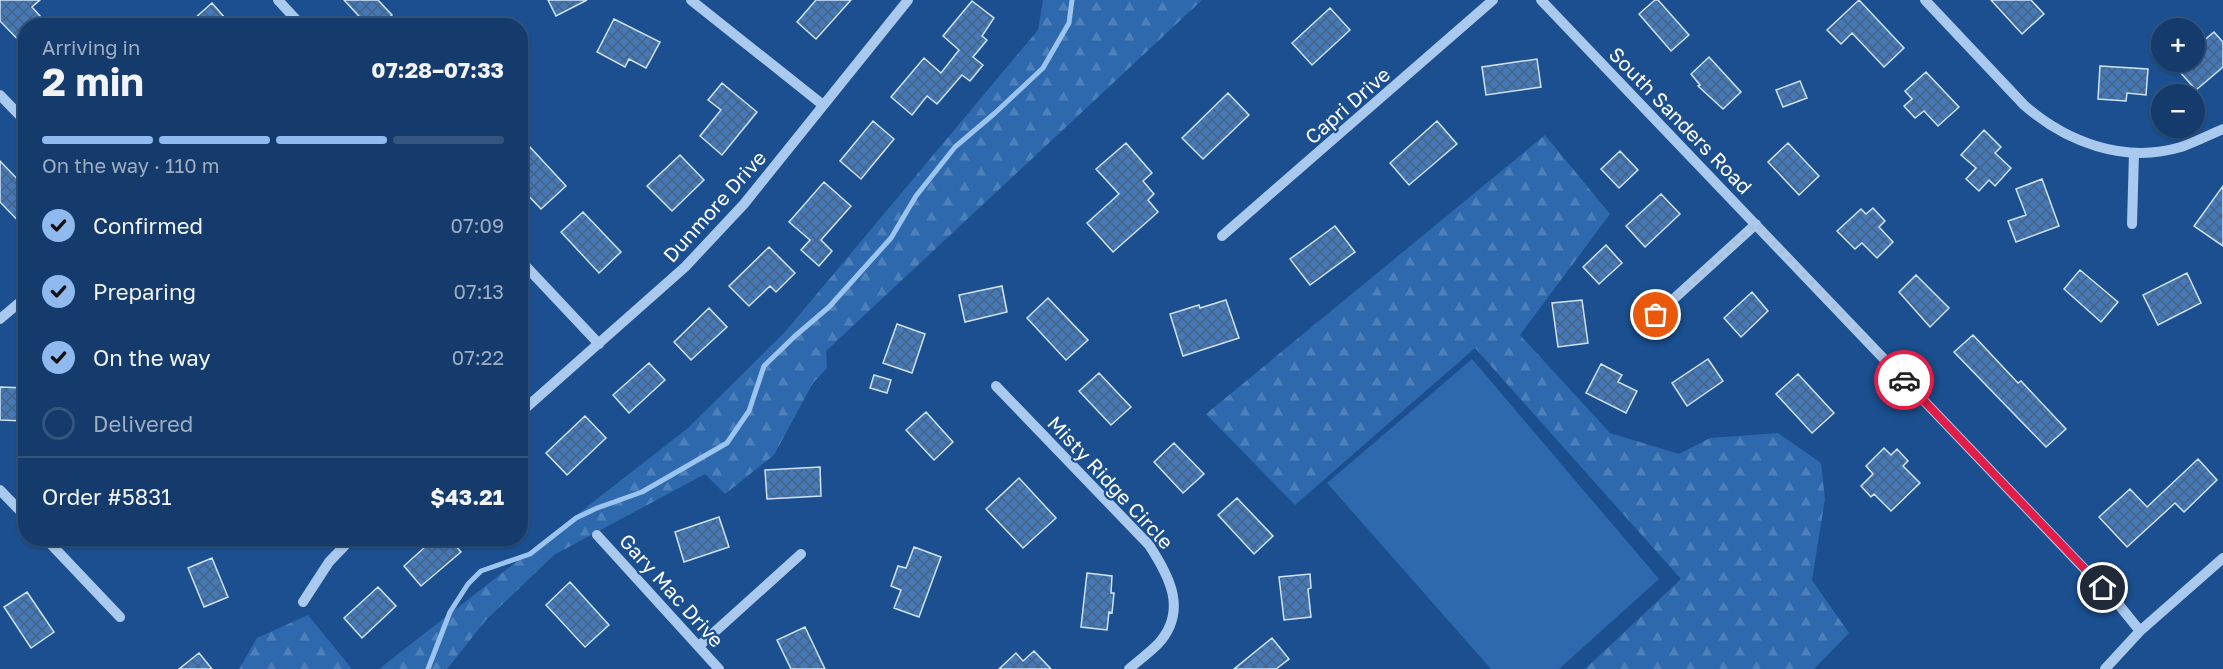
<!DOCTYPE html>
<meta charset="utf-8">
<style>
:root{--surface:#143b6b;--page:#1d4271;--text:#f1f3f6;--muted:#9dadc1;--line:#33557e;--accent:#90b9f0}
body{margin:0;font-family:"Golos Text",sans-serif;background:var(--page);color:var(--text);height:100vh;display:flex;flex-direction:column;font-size:22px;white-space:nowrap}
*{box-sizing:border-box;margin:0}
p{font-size:20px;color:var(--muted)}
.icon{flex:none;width:33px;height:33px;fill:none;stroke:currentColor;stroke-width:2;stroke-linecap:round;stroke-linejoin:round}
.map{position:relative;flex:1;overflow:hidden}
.details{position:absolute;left:18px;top:18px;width:510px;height:528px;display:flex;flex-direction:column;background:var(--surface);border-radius:24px;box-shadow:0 2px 4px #0004,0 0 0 2px var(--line)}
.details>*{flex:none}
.buttons{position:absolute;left:2151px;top:18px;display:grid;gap:12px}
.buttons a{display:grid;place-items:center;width:54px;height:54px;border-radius:50%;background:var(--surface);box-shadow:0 2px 4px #0004,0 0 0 2px var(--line);font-size:30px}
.pin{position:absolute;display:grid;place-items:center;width:51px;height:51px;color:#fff;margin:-26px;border:3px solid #fff;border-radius:50%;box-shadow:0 2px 6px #0007}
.courier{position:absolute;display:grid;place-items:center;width:60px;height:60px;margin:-30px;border:4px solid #e11d48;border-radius:50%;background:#fff;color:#222;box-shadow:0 2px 8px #0007}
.overview em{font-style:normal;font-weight:700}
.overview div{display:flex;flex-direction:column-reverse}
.overview{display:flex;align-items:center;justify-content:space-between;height:102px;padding:0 24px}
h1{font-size:39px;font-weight:700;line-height:45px}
.bar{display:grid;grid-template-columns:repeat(4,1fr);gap:9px 6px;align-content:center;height:72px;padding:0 24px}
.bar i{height:8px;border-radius:4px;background:var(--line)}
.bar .active{background:var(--accent)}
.bar p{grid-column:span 4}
.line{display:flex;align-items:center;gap:15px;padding:0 24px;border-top:2px solid var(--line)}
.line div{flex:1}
ol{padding:0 24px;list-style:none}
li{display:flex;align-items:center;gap:18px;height:66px}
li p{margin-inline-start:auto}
li .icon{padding:6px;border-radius:50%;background:var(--accent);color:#111;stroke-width:4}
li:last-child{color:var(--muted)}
li i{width:33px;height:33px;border:3px solid var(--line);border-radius:50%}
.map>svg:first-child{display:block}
.forest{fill:url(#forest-firs)}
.garden{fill:#2e69ad}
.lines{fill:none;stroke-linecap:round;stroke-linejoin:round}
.stream{stroke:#9cc4f0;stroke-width:5}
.building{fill:url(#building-cross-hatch);stroke:#cfe3fa;stroke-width:1.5}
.minor{stroke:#a9c9ee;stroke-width:10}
.done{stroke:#afc1d8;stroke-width:6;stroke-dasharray:0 10.8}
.route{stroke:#e11d48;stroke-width:8}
.labels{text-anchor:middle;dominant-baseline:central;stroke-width:4.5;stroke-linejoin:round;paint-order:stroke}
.street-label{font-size:20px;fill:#fff;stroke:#1b4f8f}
</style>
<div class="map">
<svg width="2223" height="669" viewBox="0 0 2223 669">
<defs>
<pattern id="forest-firs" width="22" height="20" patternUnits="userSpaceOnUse" patternTransform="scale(1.5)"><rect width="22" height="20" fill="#2e69ad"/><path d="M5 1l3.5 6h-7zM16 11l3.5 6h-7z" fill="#4d80b9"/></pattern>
<pattern id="building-cross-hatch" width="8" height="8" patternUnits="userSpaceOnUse" patternTransform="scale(1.5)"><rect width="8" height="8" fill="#4478b7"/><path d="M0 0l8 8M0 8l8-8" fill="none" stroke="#486282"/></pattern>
</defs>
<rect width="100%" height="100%" fill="#1b4f8f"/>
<!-- forest -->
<path class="forest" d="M1043 0H1202L826 351 827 368 813 383 774 455 725 494 705 474 554 555 486 620 447 669H379L688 428 785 332 1038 30Z
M1545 135 1610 214 1520 335 1610 433 1679 454 1710 438 1778 433 1821 463 1825 499 1812 580 1849 633 1814 669H1585L1681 579 1475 348 1295 505 1206 414Z
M308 615 352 669H239L257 638Z"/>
<!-- garden -->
<path class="garden" d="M1472 359 1659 579 1559 669H1491L1327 483Z"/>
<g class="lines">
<!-- stream -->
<path class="stream" d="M428 669 450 612 468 584 481 571 530 554 576 518 597 508 642 492 727 443 749 411 764 366 795 336 829 307 891 238 916 196 955 147 995 113 1043 68 1069 23 1072 0"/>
</g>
<!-- building -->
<path class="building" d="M0 0H40L32 7 49 26H26V48L0 21Z
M344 0H378L392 15 381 26H368Z
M548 0H587L556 16Z
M816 0H851L816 39 797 22Z
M1655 0H1658L1689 35 1671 51 1639 14Z
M1859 0 1904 48 1884 67 1852 33 1841 44 1827 30Z
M1991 0H2031L2044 14 2022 34Z
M972 1 994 18 982 36 987 40 973 57 983 65 970 81 962 75 937 104 927 96 912 115 891 97 924 58 941 73 959 50 943 36Z
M212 3 232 26H186Z
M1330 8 1350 30 1312 65 1292 43Z
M614 19 660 42 646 68 629 59 625 67 597 52Z
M2214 32 2223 42V67L2196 90 2179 71 2190 62H2194V57L2199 53 2195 48Z
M1709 57 1741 92 1723 109 1698 86 1700 85 1691 74Z
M1537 59 1541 87 1486 95 1482 67Z
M2100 66 2148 69 2146 95 2127 93 2126 101 2098 99Z
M1926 72 1959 107 1938 126 1924 111 1915 118 1904 106 1912 99 1905 91Z
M1800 81 1807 98 1783 107 1776 90Z
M722 83 757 112 722 155 700 136 721 110 708 100Z
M1228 93 1249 115 1203 159 1182 138Z
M873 121 894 139 861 179 840 161Z
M1437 121 1457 144 1409 185 1390 163Z
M1984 130 2001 147 1995 153 2011 168 1995 186 1989 180 1979 191 1966 179 1976 168 1961 155Z
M1126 143 1152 173 1143 181 1154 194 1148 200 1158 212 1113 252 1087 223 1119 194 1096 169Z
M1788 143 1819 176 1799 195 1768 162Z
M530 147 566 186 541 209 520 187V156Z
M1620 151 1638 170 1619 188 1601 169Z
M680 155 704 180 672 211 647 186Z
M0 161 26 188V229L0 202Z
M2042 179 2059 226 2016 242 2008 221 2026 215 2016 189Z
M824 182 851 206 821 240 832 251 819 266 801 250 810 240 789 222Z
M2223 186V246L2194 226Z
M1661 194 1680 214 1645 247 1626 226Z
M1873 208 1885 221 1879 227 1893 242 1877 258 1862 243 1855 249 1837 231 1861 209 1866 214Z
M583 212 621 252 599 273 561 232Z
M1335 226 1355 252 1310 285 1290 259Z
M1606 245 1622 263 1599 284 1583 267Z
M769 247 795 273 776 292 770 286 749 306 729 286Z
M2080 270 2118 302 2101 322 2064 289Z
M2187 273 2201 303 2158 325 2143 295Z
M1916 275 1949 308 1930 327 1899 292Z
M1002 286 1007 312 965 322 959 295Z
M1752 292 1768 311 1741 337 1724 318Z
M1048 298 1088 340 1066 360 1027 318Z
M1226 300 1239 338 1183 356 1170 314 1199 305 1200 308Z
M1582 300 1588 343 1558 347 1552 303Z
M709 308 727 327 691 360 674 342Z
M897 324 925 334 912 373 883 363Z
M1973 335 2018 383 2021 381 2066 429 2046 447 1954 352Z
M1708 359 1723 381 1687 406 1672 383Z
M649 363 665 380 629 413 613 395Z
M1601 364 1622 375 1618 382 1637 391 1626 413 1586 393Z
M1099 373 1131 407 1111 425 1079 391Z
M1798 374 1834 413 1812 433 1776 394Z
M874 375 891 380 887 393 870 388Z
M0 387 26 388 24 421 0 420Z
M926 412 953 442 934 460 906 430Z
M585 416 606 438 567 475 546 453Z
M1174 443 1204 474 1183 493 1154 462Z
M1884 448 1891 455 1897 449 1908 461 1903 466 1920 483 1891 511 1874 494 1871 497 1861 486 1873 474 1866 466Z
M2198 459 2217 480 2184 512 2175 503 2127 547 2099 517 2130 489 2147 507Z
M820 467 821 496 767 499 765 470Z
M1019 478 1056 518 1023 548 986 509Z
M1237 498 1273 536 1254 554 1218 515Z
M719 517 729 547 684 562 675 532Z
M435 538H449L461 552 421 586 404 566Z
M914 547 941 557 919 617 894 608 901 590 891 586 898 566 906 568Z
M212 558 228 597 204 607 188 568Z
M1087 573 1112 576 1111 593H1114L1112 613 1109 612 1107 630 1081 627Z
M1310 574 1311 588 1308 589 1311 617 1284 620 1279 577Z
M570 582 609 625 585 647 546 605Z
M378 587 396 606 362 638 344 618Z
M27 592 54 632 31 648 4 607Z
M805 627 825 669H791L777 640Z
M1272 638 1289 659 1276 669H1234Z
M1034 651 1051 669H999L1016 653 1023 661Z
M199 653 212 669H179Z"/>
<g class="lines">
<!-- minor -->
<path class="minor" d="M278 0 302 26
M691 0 823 105
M1541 0 2119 605 2140 631
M1925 0 2024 105C2066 142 2124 164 2181 147 2195 142 2209 135 2223 129
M0 95 26 122
M2132 224 2134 153
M1222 236 1493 0
M520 260 599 344
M1656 315 1756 224
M0 319 26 297
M996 386 1149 545C1170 577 1188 611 1158 644 1149 653 1138 661 1129 669
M520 413 685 267 744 204 908 0
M0 490 26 517
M597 535 719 669
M45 538 120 617
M303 602 329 562 352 538
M699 646 801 554
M2105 669 2140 631 2223 558"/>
</g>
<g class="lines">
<!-- done -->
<path class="done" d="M1656 315 1756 224 1904 380"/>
<!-- route -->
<path class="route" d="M1904 380 2103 588"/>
</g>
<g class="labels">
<!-- street labels -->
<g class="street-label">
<text transform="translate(1347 105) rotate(-41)">Capri Drive</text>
<text transform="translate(1681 120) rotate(46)">South Sanders Road</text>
<text transform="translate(714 206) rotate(-48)">Dunmore Drive</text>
<text transform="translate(1111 482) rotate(47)">Misty Ridge Circle</text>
<text transform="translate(672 590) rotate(48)">Gary Mac Drive</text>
</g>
</g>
</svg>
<div class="buttons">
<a>+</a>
<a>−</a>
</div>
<div class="pin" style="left:1656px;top:315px;background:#ea580c"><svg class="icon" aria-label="bag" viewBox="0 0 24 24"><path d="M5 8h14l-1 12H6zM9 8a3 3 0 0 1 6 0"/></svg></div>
<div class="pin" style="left:2103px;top:588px;background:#1f2937"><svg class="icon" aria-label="home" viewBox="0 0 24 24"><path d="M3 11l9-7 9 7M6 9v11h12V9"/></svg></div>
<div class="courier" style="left:1904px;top:380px"><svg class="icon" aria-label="car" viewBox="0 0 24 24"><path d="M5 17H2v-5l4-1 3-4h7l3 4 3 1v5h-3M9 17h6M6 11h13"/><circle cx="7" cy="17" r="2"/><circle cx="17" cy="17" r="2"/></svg></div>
<section class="details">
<div class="overview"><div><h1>2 min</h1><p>Arriving in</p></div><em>07:28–07:33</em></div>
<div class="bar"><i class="active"></i><i class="active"></i><i class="active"></i><i></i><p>On the way · 110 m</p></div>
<ol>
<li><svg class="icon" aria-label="check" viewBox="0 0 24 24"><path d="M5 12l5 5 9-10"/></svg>Confirmed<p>07:09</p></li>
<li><svg class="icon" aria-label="check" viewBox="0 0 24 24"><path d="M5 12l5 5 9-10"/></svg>Preparing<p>07:13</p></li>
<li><svg class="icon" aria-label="check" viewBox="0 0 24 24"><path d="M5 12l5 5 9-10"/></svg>On the way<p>07:22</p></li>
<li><i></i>Delivered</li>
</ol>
<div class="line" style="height:78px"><div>Order #5831</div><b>$43.21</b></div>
</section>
</div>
